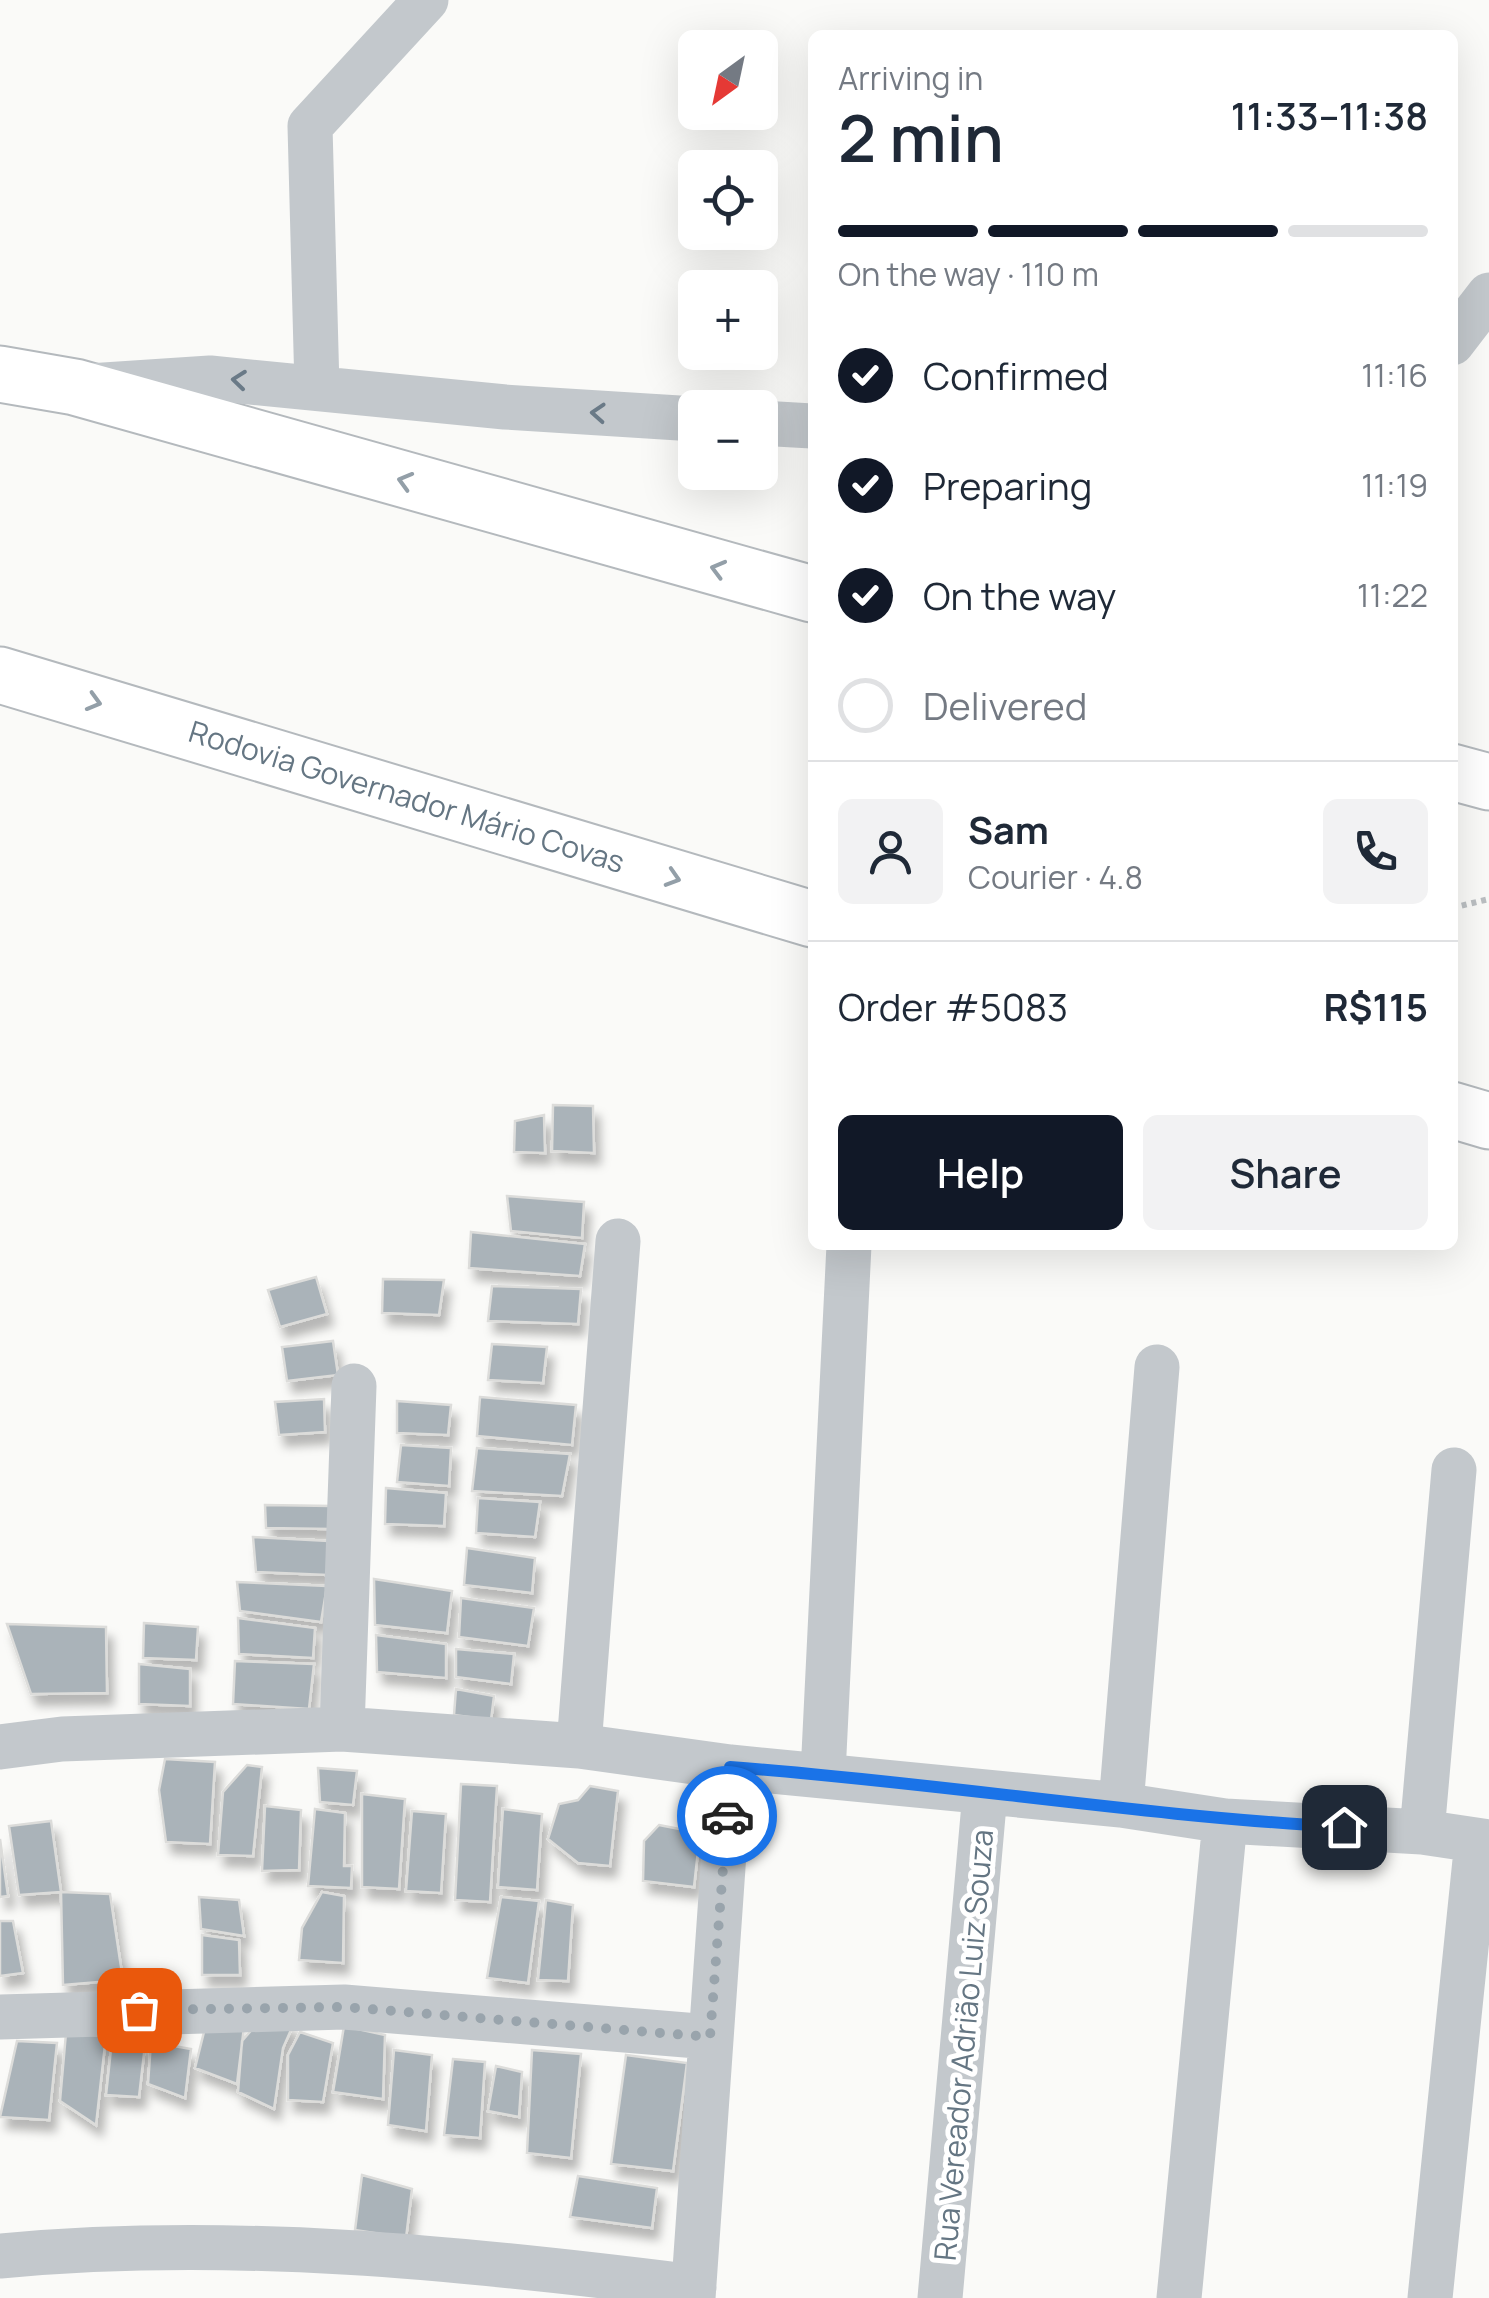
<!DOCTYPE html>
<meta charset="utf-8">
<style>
:root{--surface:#fff;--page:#f2f2f3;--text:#1f2937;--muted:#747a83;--line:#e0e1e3;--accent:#111827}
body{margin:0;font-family:Manrope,sans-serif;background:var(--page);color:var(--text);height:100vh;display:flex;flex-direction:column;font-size:38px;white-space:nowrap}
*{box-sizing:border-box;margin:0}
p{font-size:32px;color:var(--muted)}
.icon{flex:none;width:55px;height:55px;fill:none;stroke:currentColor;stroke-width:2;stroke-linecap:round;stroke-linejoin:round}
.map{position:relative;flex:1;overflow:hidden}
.sheet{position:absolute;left:808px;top:30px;width:650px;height:1220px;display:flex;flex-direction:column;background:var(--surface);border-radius:15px;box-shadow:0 10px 40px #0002}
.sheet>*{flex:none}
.needle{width:65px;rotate:213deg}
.fabs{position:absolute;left:678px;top:30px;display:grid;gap:20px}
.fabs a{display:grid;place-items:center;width:100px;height:100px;border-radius:15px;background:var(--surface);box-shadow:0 10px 40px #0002;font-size:50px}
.pin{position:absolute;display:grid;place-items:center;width:85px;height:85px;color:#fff;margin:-42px;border-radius:20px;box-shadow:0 5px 15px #0006}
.courier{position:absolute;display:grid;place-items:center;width:100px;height:100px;margin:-50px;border:8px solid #1a73e8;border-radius:50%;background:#fff;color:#222;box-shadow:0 2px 12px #0007}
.headline em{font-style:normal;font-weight:600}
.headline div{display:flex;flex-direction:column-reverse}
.headline{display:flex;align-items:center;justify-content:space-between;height:170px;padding:0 30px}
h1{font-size:65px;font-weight:600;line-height:75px}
.bar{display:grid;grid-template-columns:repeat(4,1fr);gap:15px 10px;align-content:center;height:120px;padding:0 30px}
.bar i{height:12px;border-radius:8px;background:var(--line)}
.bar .active{background:var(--accent)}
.bar p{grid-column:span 4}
.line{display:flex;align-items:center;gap:25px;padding:0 30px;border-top:2px solid var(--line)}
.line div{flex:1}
.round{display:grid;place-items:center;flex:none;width:105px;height:105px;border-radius:15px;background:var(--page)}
ol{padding:0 30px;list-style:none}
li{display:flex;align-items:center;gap:30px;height:110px}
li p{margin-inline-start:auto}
li .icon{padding:10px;border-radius:50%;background:var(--accent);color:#fff;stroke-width:4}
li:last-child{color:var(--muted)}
li i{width:55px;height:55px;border:5px solid var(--line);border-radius:50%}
.action{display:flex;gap:20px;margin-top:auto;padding:20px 30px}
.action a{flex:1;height:115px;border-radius:15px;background:var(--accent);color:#fff;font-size:40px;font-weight:600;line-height:115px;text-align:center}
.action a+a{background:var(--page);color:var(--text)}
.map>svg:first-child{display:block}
.building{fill:#aab3b9;stroke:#dcdcda;stroke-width:2.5;filter:url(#shadow)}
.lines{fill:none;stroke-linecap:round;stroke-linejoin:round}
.highway-casing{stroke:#b4b9bd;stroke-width:59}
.path{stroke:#bbbfc2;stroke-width:6;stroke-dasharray:5 5;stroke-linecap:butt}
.minor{stroke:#c3c8cc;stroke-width:45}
.highway{stroke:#fff;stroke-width:55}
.oneway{stroke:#6a7a87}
.oneway2{stroke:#939fa8}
.done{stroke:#99a4ac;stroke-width:10;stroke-dasharray:0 18}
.route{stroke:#1a73e8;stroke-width:12}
.labels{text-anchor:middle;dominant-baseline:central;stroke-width:10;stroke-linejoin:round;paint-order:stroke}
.street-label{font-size:30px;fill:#657683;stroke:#fff}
</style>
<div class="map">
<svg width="1489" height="2298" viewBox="0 0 1489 2298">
<defs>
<filter id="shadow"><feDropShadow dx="6" dy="11" stdDeviation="5" flood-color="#0004"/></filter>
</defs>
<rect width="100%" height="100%" fill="#fafaf8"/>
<!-- building -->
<path class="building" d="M553 1105 593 1106 594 1153 552 1151Z
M544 1115 545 1153 514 1152 515 1121Z
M507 1196 584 1202 582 1238 511 1231Z
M471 1232 585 1244 580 1276 469 1268Z
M316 1277 327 1314 280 1327 268 1290Z
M383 1279 444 1280 439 1315 382 1313Z
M492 1286 581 1289 578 1324 488 1321Z
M333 1341 338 1375 287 1381 282 1347Z
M492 1344 547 1347 543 1383 488 1380Z
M480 1397 576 1405 572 1445 477 1436Z
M324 1399 325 1432 279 1435 275 1402Z
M397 1401 451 1405 448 1435 397 1433Z
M401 1445 451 1448 449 1486 397 1482Z
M477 1448 570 1454 562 1496 472 1491Z
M386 1488 446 1493 444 1526 385 1524Z
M478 1498 540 1502 535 1537 476 1533Z
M265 1505 332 1506 331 1529 266 1528Z
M253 1537 329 1541 328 1575 256 1572Z
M467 1548 535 1558 532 1593 464 1585Z
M374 1579 452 1591 447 1633 375 1625Z
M237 1582 327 1586 321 1622 240 1611Z
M461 1598 534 1608 528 1646 459 1637Z
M238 1618 315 1628 313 1658 239 1654Z
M144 1623 198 1627 196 1660 143 1658Z
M7 1624 106 1627 107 1693 31 1694Z
M376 1635 446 1644V1678L377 1672Z
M456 1649 514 1654 511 1684 456 1677Z
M235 1661 314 1664 309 1709 233 1704Z
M139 1664 190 1669V1706L139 1704Z
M456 1689 494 1696 491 1720 454 1715Z
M165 1759 215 1762 210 1844 166 1842 159 1790Z
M247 1765 262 1767 253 1856 218 1855 223 1792Z
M318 1768 357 1771 353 1805 320 1802Z
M461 1784 497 1786 490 1902 455 1900Z
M590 1786 618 1791 610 1866 578 1863 548 1839 559 1804 578 1800Z
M362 1794 405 1799 399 1889 362 1887Z
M265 1806 301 1810 299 1870 262 1871Z
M315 1809 345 1813 344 1866H352L351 1888 308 1886Z
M503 1809 542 1814 537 1890 498 1887Z
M412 1811 446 1814 441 1893 406 1891Z
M51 1821 61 1892 19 1895 9 1826Z
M659 1825 700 1833 694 1887 643 1881 644 1841Z
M0 1839 8 1896 0 1897Z
M61 1892 110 1894 123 1980 63 1985Z
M322 1892 344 1896 343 1963 299 1960 302 1928Z
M199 1897 239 1900 244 1936 201 1929Z
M501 1897 539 1901 528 1983 487 1978Z
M546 1900 573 1905 568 1981 538 1980Z
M0 1921H13L23 1973 0 1976Z
M202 1935 239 1940 240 1975H202Z
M261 2019 294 2023 283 2048 274 2109 238 2092 242 2041Z
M207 2020 244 2027 237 2084 195 2068Z
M344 2026 385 2035 383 2099 333 2092Z
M300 2032 333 2043 323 2102 288 2100V2055Z
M66 2033 106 2036 96 2125 60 2101Z
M112 2040 145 2045 139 2097 106 2095Z
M17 2041 57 2043 49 2120 0 2117Z
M151 2042 191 2049 185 2098 148 2084Z
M394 2050 432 2055 426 2131 388 2125Z
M532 2050 581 2054 571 2158 527 2153Z
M626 2055 687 2063 673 2171 611 2164Z
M453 2059 485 2062 480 2138 444 2135Z
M496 2066 522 2072 519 2117 488 2111Z
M362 2175 412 2189 406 2238 355 2230Z
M578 2176 657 2188 652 2228 570 2217Z"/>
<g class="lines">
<!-- highway casing -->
<g class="highway-casing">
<path id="highway" d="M0 374 75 387 812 594
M0 675 812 919
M1452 772 1489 782
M1452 1110 1489 1121"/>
</g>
<!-- path -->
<path class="path" d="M1452 908 1489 899"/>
<!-- minor -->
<path class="minor" d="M1452 343 1489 295
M89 386 210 378 505 407 695 419
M317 388 310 126 426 0
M760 423 812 426
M342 1729 354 1386
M579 1746 618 1241
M0 1747 62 1739 342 1729 579 1746 730 1767 1121 1805 1225 1821 1422 1832 1489 1842
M823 1774 849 1245
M1121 1805 1157 1367
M1422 1832 1454 1470
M0 2017 344 2007 710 2037
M0 2256C233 2234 463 2258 694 2287
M693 2298 730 1767
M940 2298 985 1793
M1179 2298 1225 1821
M1430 2298 1477 1841"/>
<!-- highway -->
<use href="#highway" class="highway"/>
</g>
<!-- one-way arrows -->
<defs><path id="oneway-chevron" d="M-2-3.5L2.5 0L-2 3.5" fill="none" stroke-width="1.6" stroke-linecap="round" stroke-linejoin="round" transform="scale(2.5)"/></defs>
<g class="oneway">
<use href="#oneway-chevron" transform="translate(239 380) rotate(-174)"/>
<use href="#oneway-chevron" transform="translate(598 413) rotate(-176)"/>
</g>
<g class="oneway2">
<use href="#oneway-chevron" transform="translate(405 481) rotate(-164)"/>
<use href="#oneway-chevron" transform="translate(718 569) rotate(-165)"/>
<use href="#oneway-chevron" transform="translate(94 702) rotate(16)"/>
<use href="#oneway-chevron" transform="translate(673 878) rotate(17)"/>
</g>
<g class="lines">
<!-- done -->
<path class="done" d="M139 2010 344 2007 710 2037 727 1816"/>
<!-- route -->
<path class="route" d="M727 1816 730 1767C935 1782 1139 1816 1344 1827"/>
</g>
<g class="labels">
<!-- street labels -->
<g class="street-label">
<text transform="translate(407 796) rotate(17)">Rodovia Governador Mário Covas</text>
<text transform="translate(963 2045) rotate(-85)">Rua Vereador Adrião Luiz Souza</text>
</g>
</g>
</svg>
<div class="fabs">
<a><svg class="needle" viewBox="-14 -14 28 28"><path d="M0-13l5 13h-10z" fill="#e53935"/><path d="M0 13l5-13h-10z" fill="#747a83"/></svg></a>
<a><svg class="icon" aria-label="locate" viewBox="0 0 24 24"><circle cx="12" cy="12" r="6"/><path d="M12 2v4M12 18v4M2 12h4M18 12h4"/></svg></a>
<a>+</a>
<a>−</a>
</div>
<div class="pin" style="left:139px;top:2010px;background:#ea580c"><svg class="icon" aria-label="bag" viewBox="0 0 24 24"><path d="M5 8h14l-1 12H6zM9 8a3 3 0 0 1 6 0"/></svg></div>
<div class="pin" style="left:1344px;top:1827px;background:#1f2937"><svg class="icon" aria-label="home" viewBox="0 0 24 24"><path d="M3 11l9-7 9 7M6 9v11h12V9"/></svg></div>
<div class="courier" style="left:727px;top:1816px"><svg class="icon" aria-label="car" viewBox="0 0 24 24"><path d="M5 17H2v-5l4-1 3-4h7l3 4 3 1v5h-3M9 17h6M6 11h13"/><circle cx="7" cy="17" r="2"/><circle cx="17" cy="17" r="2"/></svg></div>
<section class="sheet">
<div class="headline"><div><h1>2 min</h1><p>Arriving in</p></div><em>11:33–11:38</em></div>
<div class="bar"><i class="active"></i><i class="active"></i><i class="active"></i><i></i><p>On the way · 110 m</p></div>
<ol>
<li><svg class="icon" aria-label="check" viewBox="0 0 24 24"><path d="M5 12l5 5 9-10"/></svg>Confirmed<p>11:16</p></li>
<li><svg class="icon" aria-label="check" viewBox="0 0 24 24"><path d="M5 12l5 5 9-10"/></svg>Preparing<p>11:19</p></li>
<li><svg class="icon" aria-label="check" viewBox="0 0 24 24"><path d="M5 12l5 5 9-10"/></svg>On the way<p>11:22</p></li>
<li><i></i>Delivered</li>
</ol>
<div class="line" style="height:180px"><a class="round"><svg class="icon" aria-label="person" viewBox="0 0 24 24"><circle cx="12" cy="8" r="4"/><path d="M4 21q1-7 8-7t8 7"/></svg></a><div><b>Sam</b><p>Courier · 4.8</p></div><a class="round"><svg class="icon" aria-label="phone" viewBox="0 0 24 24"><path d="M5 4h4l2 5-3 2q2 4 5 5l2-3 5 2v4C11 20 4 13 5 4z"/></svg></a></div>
<div class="line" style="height:130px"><div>Order #5083</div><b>R$115</b></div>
<div class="action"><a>Help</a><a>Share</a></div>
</section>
</div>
